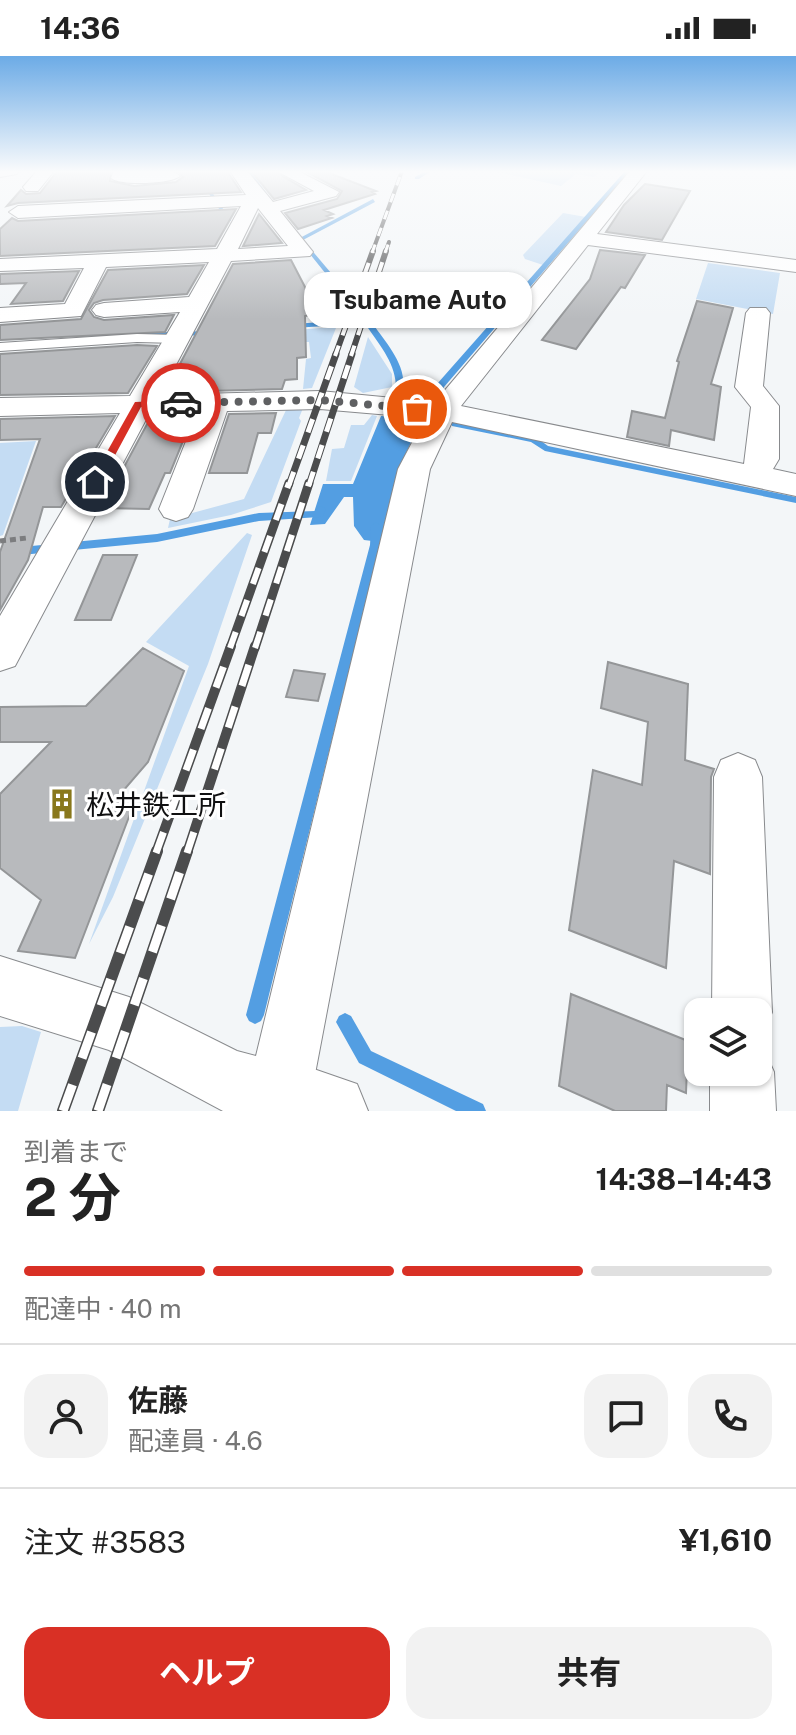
<!DOCTYPE html>
<html lang="ja">
<meta charset="utf-8">
<style>
:root{--surface:#fff;--page:#f2f2f2;--text:#222;--muted:#767676;--line:#e0e0e0;--accent:#d93025}
body{margin:0;font-family:"Public Sans","Noto Sans JP",sans-serif;background:var(--page);color:var(--text);height:100vh;display:flex;flex-direction:column;font-size:30px;white-space:nowrap}
*{box-sizing:border-box;margin:0}
p{font-size:26px;color:var(--muted)}
.icon{flex:none;width:44px;height:44px;fill:none;stroke:currentColor;stroke-width:2;stroke-linecap:round;stroke-linejoin:round}
.map{position:relative;height:1055px;overflow:hidden}
.sheet{display:flex;flex-direction:column;background:var(--surface);flex:1}
.sheet>*{flex:none}
.controls{position:absolute;left:684px;top:942px;display:grid;gap:16px}
.controls a{display:grid;place-items:center;width:88px;height:88px;border-radius:16px;background:var(--surface);box-shadow:0 2px 6px #0004;font-size:40px}
.pin{position:absolute;display:grid;place-items:center;width:68px;height:68px;color:#fff;margin:-34px;border:4px solid #fff;border-radius:50%;box-shadow:0 2px 8px #0007}
.courier{position:absolute;display:grid;place-items:center;width:80px;height:80px;margin:-40px;border:6px solid #d93025;border-radius:50%;background:#fff;color:#222;box-shadow:0 2px 10px #0007}
.bubble{position:absolute;height:56px;border-radius:24px;background:var(--surface);box-shadow:0 2px 6px #0004;font-size:26px;font-weight:700;line-height:56px;text-align:center}
.summary em{font-style:normal;font-weight:700}
.summary div{display:flex;flex-direction:column-reverse}
.summary{display:flex;align-items:center;justify-content:space-between;height:136px;padding:0 24px}
h1{font-size:52px;font-weight:700;line-height:60px}
.bar{display:grid;grid-template-columns:repeat(4,1fr);gap:12px 8px;align-content:center;height:96px;padding:0 24px}
.bar i{height:10px;border-radius:6px;background:var(--line)}
.bar .selected{background:var(--accent)}
.bar p{grid-column:span 4}
.line{display:flex;align-items:center;gap:20px;padding:0 24px;border-top:2px solid var(--line)}
.line div{flex:1}
.round{display:grid;place-items:center;flex:none;width:84px;height:84px;border-radius:24px;background:var(--page)}
.primary-button{display:flex;gap:16px;margin-top:auto;padding:16px 24px}
.primary-button a{flex:1;height:92px;border-radius:24px;background:var(--accent);color:#fff;font-size:32px;font-weight:700;line-height:92px;text-align:center}
.primary-button a+a{background:var(--page);color:var(--text)}
.status{display:flex;justify-content:space-between;align-items:center;height:56px;padding:0 40px;background:var(--surface);direction:ltr}
.status svg{height:22px;fill:currentColor}
.map>svg:first-child{display:block}
.green{fill:#c4dcf3}
.water{fill:#539ee2}
.lines{fill:none;stroke-linecap:round;stroke-linejoin:round}
.stream{fill:#539ee2;fill-rule:evenodd}
.building{fill:#b8babd;stroke:#949698;stroke-width:2}
.service-casing{stroke:#888a8d;stroke-width:2}
.minor-casing{stroke:#888a8d;stroke-width:2}
.tertiary-casing{stroke:#888a8d;stroke-width:2}
.path{stroke:#7c7d7f;stroke-width:5;stroke-dasharray:6 4;stroke-linecap:butt}
.service{fill:#fff;fill-rule:evenodd}
.minor{fill:#fff;fill-rule:evenodd}
.tertiary{fill:#fff;fill-rule:evenodd}
.rail-far5-casing{stroke:#4b4c4d;stroke-width:4}
.rail-far4-casing{stroke:#4b4c4d;stroke-width:6}
.rail-far3-casing{stroke:#4b4c4d;stroke-width:7}
.rail-far2-casing{stroke:#4b4c4d;stroke-width:9}
.rail-far1-casing{stroke:#4b4c4d;stroke-width:10}
.rail-casing{stroke:#4b4c4d;stroke-width:12}
.rail-far5{stroke:#fff;stroke-width:3;stroke-dasharray:9;stroke-linecap:butt}
.rail-far4{stroke:#fff;stroke-width:4;stroke-dasharray:11;stroke-linecap:butt}
.rail-far3{stroke:#fff;stroke-width:5;stroke-dasharray:14;stroke-linecap:butt}
.rail-far2{stroke:#fff;stroke-width:6;stroke-dasharray:17;stroke-linecap:butt}
.rail-far1{stroke:#fff;stroke-width:7;stroke-dasharray:22;stroke-linecap:butt}
.rail{stroke:#fff;stroke-width:9;stroke-dasharray:28;stroke-linecap:butt}
.route{fill:#d93025}
.done{stroke:#5f6062;stroke-width:8;stroke-dasharray:0 14.4}
.labels{text-anchor:middle;dominant-baseline:central;stroke-width:6;stroke-linejoin:round;paint-order:stroke}
.near-poi-label{font-size:28px;fill:#101011;stroke:#fff;text-anchor:start}
</style>
<div class="status"><b>14:36</b><svg viewBox="0 0 49 12"><path d="M0 12V9h3v3zM5 12V6h3v6zM10 12V3h3v9zM15 12V0h3v12zM26 1h20v11H26zM47 4h2v5h-2z"/></svg></div>
<div class="map">
<svg width="796" height="1055" viewBox="0 0 796 1055">
<rect width="100%" height="100%" fill="#f3f6f8"/>
<!-- green -->
<path class="green" d="M493 115H601L594 121 576 118 561 130Z
M563 157 586 161 543 209 525 203 523 199Z
M708 207 780 217 773 258 696 243Z
M320 272H336L312 332 303 333 306 303 311 302 309 286H284V275Z
M368 281 392 318V331L363 337 354 331Z
M287 352H303L299 362 301 365 271 446 231 459 168 472 170 463 244 443Z
M372 359 377 360 351 425H326L332 393 344 392 351 369H364Z
M36 385 3 479 0 480V387Z
M247 477 252 479 208 608 113 841 89 888 189 610 146 586Z
M22 970 41 976 18 1055H0V971Z"/>
<!-- water -->
<path class="water" d="M381 360 411 361 416 363 418 371 400 410 381 486 364 484 354 470 353 441H344L325 468 310 469 323 428H353Z"/>
<g class="lines">
<!-- stream -->
<path class="stream" d="M194 115H198L231 165H227Z
M246 115H250L271 143H267Z
M426 115H431L419 123H415V121Z
M625 115H630L444 331 438 346H432L431 344 437 328Z
M373 143 375 146 303 184 298 183Z
M304 185 331 217V220L341 228 330 266 373 268C386 287 407 309 403 334L396 332C396 308 381 291 368 272L326 270 292 272 288 270 292 268 323 266 335 229 325 222 326 218 301 187Z
M211 275H214V279L124 281 120 279 124 277Z
M455 365 537 382 548 390 796 441V447L545 395 531 386 452 370 451 368Z
M321 450 326 453 323 460 319 461 259 465 157 486 0 501V493L157 478 259 457 315 455 318 451Z
M376 466 381 470 380 489 264 959 261 965 255 968 249 965 246 959 370 489 371 470Z
M345 957 351 960 371 995 483 1048 486 1055H456L359 1007 336 966 339 960Z"/>
</g>
<!-- building -->
<path class="building" d="M64 115H111L110 125 134 130 176 126 183 121 178 115H227L241 136 18 147 7 150 21 134 26 138 40 137 55 118Z
M251 115H274L306 134 274 143Z
M305 115H324L376 135 372 136 375 138 324 154 333 158 327 160 332 162 298 173 285 157 337 143 342 135Z
M645 128 690 135 662 184 606 176 624 149Z
M236 153 215 190 0 200V173L12 162 18 165Z
M259 158 282 187 243 190Z
M600 194 645 199 625 232 621 231 576 293 542 284 590 223Z
M291 204 319 258 305 260 306 301 297 302V323L285 324 282 333 165 336 233 208Z
M204 209 187 238 103 244 94 247 89 254 94 261 104 264 174 259 165 276 0 284V269L81 263 108 214Z
M79 215 63 245 11 248 26 227 0 228V218Z
M697 245 733 252 711 328 721 331 714 384 671 374 669 390 627 381 632 355 665 362 679 306 677 305Z
M137 289 157 290 128 337 0 339V298Z
M276 357 271 377H258L247 417H209L229 358Z
M194 358 170 417H165L149 453 102 452 152 359Z
M115 360 61 451H43L28 504 0 554V496L40 383 0 384V363Z
M103 499H137L111 564H75Z
M143 592 184 615 148 706 116 743 132 753 75 902 18 895 41 844 0 812V738L51 686H0V651L86 650Z
M608 606 688 628 685 704 714 713 711 721 710 818 674 805 666 912 569 874 593 714 642 729 648 666 601 652Z
M294 614 325 618 318 645 286 641Z
M571 938 688 985 686 1037 667 1029 666 1055H615L559 1030Z"/>
<g class="lines">
<!-- service casing -->
<g class="service-casing">
<path id="service" d="M137 278 177 279 184 283 177 287 137 286 0 295V287Z"/>
</g>
<!-- minor casing -->
<g class="minor-casing">
<path id="minor" d="M0 115H19L17 118 0 121Z
M37 115H54L38 135H26L23 131Z
M114 115H172L180 120C171 128 120 130 111 122Z
M230 115H247L273 146 314 135 277 115H298L339 136 336 140 280 155 313 196 310 200 231 205 160 339 320 335 435 346 630 115H647L597 178 796 204V216L588 189 461 350 744 408 751 351 735 331 746 257 750 252H766L770 257 763 330 779 350V403L773 413 796 418V440L452 366 430 413 311 1039 305 1055H223L109 994 0 960V900L129 941 237 995 256 1000 398 413 425 362 320 353 227 355 193 453 188 461 176 465 164 461 159 453 198 355 150 356 15 610 0 615V560L120 357 0 360V342L130 340 180 256 104 261 96 259 92 254 96 249 104 247 189 241 209 206 106 211 81 260 0 266V252L65 248 84 212 0 215V203L217 193 241 150 18 162 9 156 18 150 246 139ZM258 152 288 190 238 193Z
M738 697 755 704 762 721 772 956 763 977 758 980V956H712L714 721 721 704Z
M758 991 764 994 774 1016 776 1055H710V1016H758Z"/>
</g>
<!-- tertiary casing -->
<g class="tertiary-casing">
<path id="tertiary" d="M279 1001 357 1028 368 1055H237L252 1012Z"/>
</g>
<!-- path -->
<path class="path" d="M0 485 27 482"/>
<!-- service -->
<use href="#service" class="service"/>
<!-- minor -->
<use href="#minor" class="minor"/>
<!-- tertiary -->
<use href="#tertiary" class="tertiary"/>
<!-- rail-far5 casing -->
<g class="rail-far5-casing">
<path id="rail-far5" d="M372 197 402 115
M385 197 389 186"/>
</g>
<!-- rail-far4 casing -->
<g class="rail-far4-casing">
<path id="rail-far4" d="M335 300 373 195
M351 300 386 195"/>
</g>
<!-- rail-far3 casing -->
<g class="rail-far3-casing">
<path id="rail-far3" d="M289 429 336 298
M309 429 352 298"/>
</g>
<!-- rail-far2 casing -->
<g class="rail-far2-casing">
<path id="rail-far2" d="M230 592 289 427
M255 592 309 427"/>
</g>
<!-- rail-far1 casing -->
<g class="rail-far1-casing">
<path id="rail-far1" d="M156 797 231 590
M187 797 255 590"/>
</g>
<!-- rail casing -->
<g class="rail-casing">
<path id="rail" d="M63 1055 157 795
M98 1055 187 795"/>
</g>
<!-- rail-far5 -->
<use href="#rail-far5" class="rail-far5"/>
<!-- rail-far4 -->
<use href="#rail-far4" class="rail-far4"/>
<!-- rail-far3 -->
<use href="#rail-far3" class="rail-far3"/>
<!-- rail-far2 -->
<use href="#rail-far2" class="rail-far2"/>
<!-- rail-far1 -->
<use href="#rail-far1" class="rail-far1"/>
<!-- rail -->
<use href="#rail" class="rail"/>
</g>
<!-- sky -->
<linearGradient id="sky" x2="0" y2="1"><stop stop-color="#6cabe6"/><stop offset="0.44" stop-color="#fafbfc"/><stop offset="1" stop-color="#fafbfc" stop-opacity="0"/></linearGradient>
<rect width="796" height="263" fill="url(#sky)"/>
<!-- route -->
<path class="route" d="M181 344 185 349 141 351 99 429H91L90 426 135 346Z"/>
<g class="lines">
<!-- done -->
<path class="done" d="M181 347 320 344 417 353"/>
</g>
<!-- icons -->
<defs>
<g id="building-bare" transform="scale(2.4)"><path d="M-4-6H4V6H1V3H-1V6H-4ZM-2.5-4.3h1.7v1.8h-1.7ZM.8-4.3h1.7v1.8H.8ZM-2.5-1h1.7V.8h-1.7ZM.8-1h1.7V.8H.8Z" fill="#89781c" stroke="#fff" stroke-width="2.5" paint-order="stroke"/></g>
</defs>
<g fill-rule="evenodd">
<use href="#building-bare" x="62" y="748"/>
</g>
<g class="labels">
<!-- near-poi labels -->
<g class="near-poi-label">
<text x="86" y="748">松井鉄工所</text>
</g>
</g>
</svg>
<div class="controls">
<a><svg class="icon" aria-label="layers" viewBox="0 0 24 24"><path d="M12 4l9 5-9 5-9-5zM3 14l9 5 9-5"/></svg></a>
</div>
<div class="pin" style="left:417px;top:353px;background:#ea580c"><svg class="icon" aria-label="bag" viewBox="0 0 24 24"><path d="M5 8h14l-1 12H6zM9 8a3 3 0 0 1 6 0"/></svg></div>
<div class="pin" style="left:95px;top:426px;background:#1f2937"><svg class="icon" aria-label="home" viewBox="0 0 24 24"><path d="M3 11l9-7 9 7M6 9v11h12V9"/></svg></div>
<div class="courier" style="left:181px;top:347px"><svg class="icon" aria-label="car" viewBox="0 0 24 24"><path d="M5 17H2v-5l4-1 3-4h7l3 4 3 1v5h-3M9 17h6M6 11h13"/><circle cx="7" cy="17" r="2"/><circle cx="17" cy="17" r="2"/></svg></div>
<div class="bubble" style="left:304px;top:216px;width:228px">Tsubame Auto</div>
</div>
<section class="sheet">
<div class="summary"><div><h1>2 分</h1><p>到着まで</p></div><em>14:38–14:43</em></div>
<div class="bar"><i class="selected"></i><i class="selected"></i><i class="selected"></i><i></i><p>配達中 · 40 m</p></div>
<div class="line" style="height:144px"><a class="round"><svg class="icon" aria-label="person" viewBox="0 0 24 24"><circle cx="12" cy="8" r="4"/><path d="M4 21q1-7 8-7t8 7"/></svg></a><div><b>佐藤</b><p>配達員 · 4.6</p></div><a class="round"><svg class="icon" aria-label="chat" viewBox="0 0 24 24"><path d="M4 5h16v11H9l-5 4z"/></svg></a><a class="round"><svg class="icon" aria-label="phone" viewBox="0 0 24 24"><path d="M5 4h4l2 5-3 2q2 4 5 5l2-3 5 2v4C11 20 4 13 5 4z"/></svg></a></div>
<div class="line" style="height:104px"><div>注文 #3583</div><b>¥1,610</b></div>
<div class="primary-button"><a>ヘルプ</a><a>共有</a></div>
</section>
